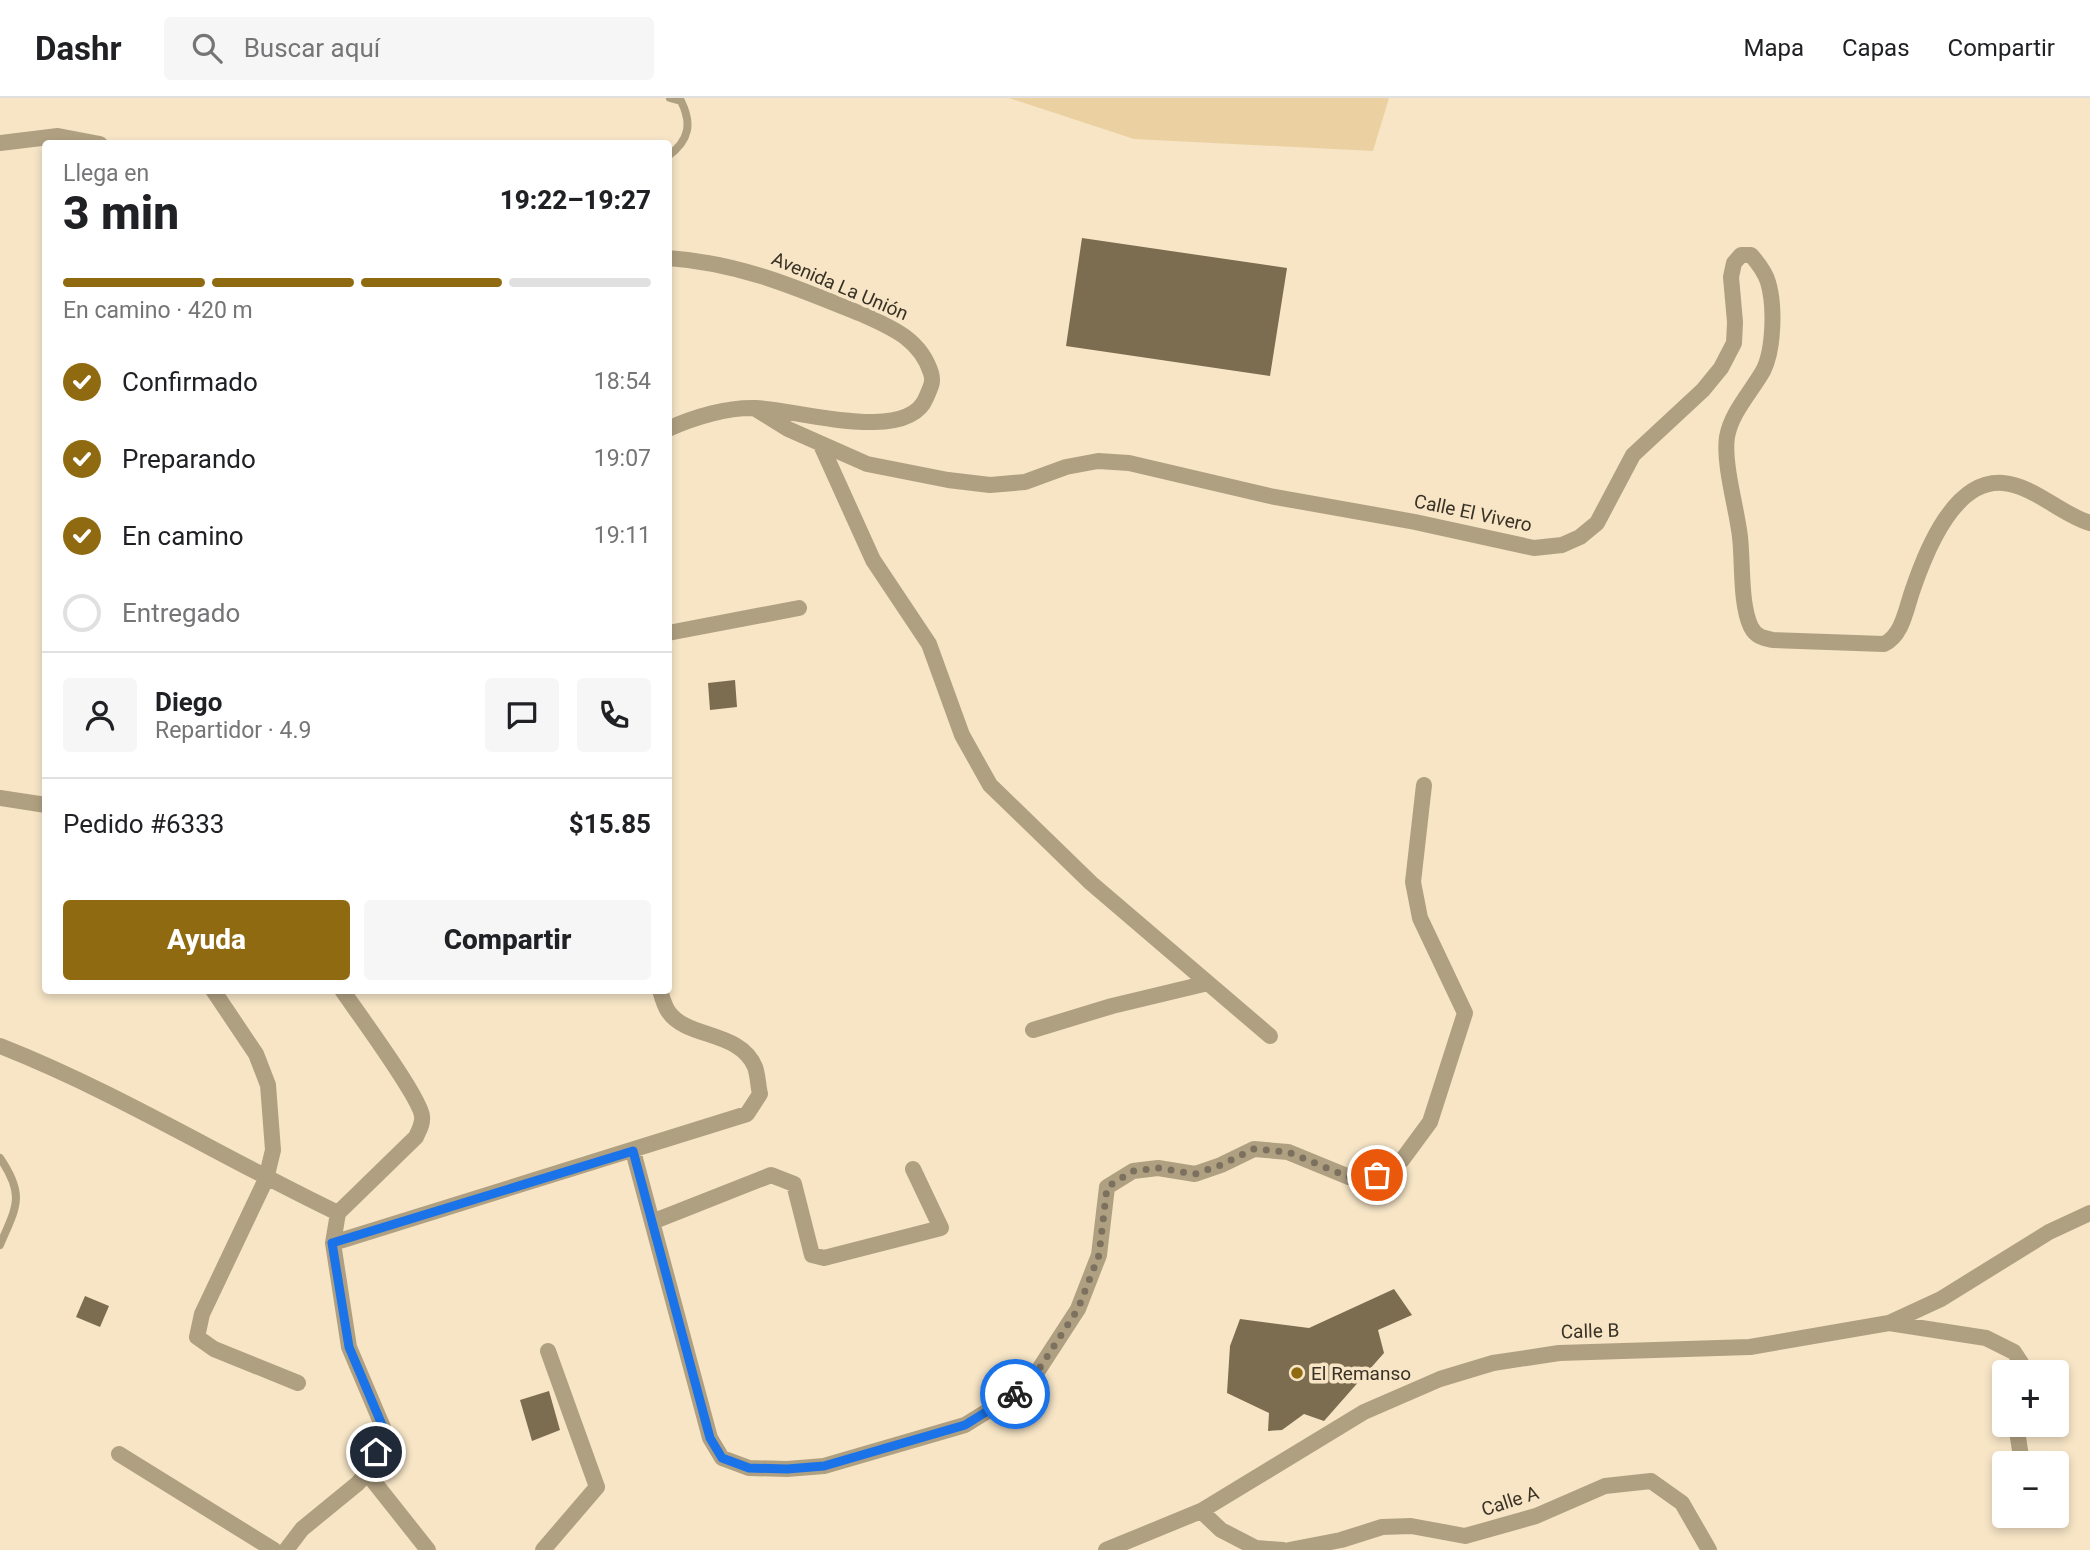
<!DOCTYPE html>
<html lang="es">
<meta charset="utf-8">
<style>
:root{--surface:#fff;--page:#f6f6f6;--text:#202124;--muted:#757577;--line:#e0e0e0;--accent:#906a10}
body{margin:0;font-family:Roboto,sans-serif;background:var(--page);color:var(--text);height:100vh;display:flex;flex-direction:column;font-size:26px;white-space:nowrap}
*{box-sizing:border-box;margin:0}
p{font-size:23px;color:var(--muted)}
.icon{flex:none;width:38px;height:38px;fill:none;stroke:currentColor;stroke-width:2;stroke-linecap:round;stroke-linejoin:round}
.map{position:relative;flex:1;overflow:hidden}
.side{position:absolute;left:42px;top:42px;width:630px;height:854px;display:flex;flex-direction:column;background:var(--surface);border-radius:7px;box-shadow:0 4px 10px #0003}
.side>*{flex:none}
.controls{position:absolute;left:1992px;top:1262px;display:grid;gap:14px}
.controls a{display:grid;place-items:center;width:77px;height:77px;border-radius:7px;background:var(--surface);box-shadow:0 4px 10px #0003;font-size:35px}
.pin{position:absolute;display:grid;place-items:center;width:60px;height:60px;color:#fff;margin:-30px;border:4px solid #fff;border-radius:50%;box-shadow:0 2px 7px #0007}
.courier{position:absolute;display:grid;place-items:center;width:70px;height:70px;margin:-35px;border:5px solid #1a73e8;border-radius:50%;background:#fff;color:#222;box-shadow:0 2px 9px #0007}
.summary em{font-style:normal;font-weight:800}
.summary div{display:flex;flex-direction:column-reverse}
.summary{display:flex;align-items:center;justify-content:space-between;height:119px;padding:0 21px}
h1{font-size:46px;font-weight:800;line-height:52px}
.bar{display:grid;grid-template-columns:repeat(4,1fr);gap:10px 7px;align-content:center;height:84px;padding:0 21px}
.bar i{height:9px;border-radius:5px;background:var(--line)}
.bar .selected{background:var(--accent)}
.bar p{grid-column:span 4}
.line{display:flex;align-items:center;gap:18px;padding:0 21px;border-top:2px solid var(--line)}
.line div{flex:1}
.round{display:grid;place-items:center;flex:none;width:74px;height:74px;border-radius:7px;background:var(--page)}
ol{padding:0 21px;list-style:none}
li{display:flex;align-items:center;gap:21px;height:77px}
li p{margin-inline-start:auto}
li .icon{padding:7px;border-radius:50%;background:var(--accent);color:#fff;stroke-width:4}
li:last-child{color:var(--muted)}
li i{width:38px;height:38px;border:4px solid var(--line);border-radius:50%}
.cta{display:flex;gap:14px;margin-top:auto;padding:14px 21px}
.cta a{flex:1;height:80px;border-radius:7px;background:var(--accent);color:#fff;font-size:28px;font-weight:800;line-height:80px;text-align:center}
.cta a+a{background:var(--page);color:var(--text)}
header{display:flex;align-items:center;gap:42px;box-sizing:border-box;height:98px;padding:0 35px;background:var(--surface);border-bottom:2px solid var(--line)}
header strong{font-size:33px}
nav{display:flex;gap:38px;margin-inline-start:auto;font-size:24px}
.search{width:490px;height:63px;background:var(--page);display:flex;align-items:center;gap:18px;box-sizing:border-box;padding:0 24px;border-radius:7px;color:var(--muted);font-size:26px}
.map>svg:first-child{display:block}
.green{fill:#ebd1a1}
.building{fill:#7c6d51}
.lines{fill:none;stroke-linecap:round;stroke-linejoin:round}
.lane{stroke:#b0a082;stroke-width:8}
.street{stroke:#b0a082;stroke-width:16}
.done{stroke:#7c715e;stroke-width:7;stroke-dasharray:0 12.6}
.route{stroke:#1a73e8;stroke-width:9}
.poi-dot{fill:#906a10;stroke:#f7e5c6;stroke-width:2.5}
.labels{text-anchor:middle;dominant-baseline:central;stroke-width:7;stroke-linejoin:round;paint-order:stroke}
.street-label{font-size:19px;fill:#393226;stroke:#f7e5c6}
.poi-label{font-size:19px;fill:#393226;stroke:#f7e5c6;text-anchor:start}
</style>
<header>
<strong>Dashr</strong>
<div class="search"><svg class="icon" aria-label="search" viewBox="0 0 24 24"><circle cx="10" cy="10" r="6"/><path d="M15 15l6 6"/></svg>Buscar aquí</div>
<nav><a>Mapa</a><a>Capas</a><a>Compartir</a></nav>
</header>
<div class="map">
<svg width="2090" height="1452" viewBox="0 0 2090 1452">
<rect width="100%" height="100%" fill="#f7e5c6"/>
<!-- green -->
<path class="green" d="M1009 0H1389L1373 53 1134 41Z"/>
<!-- building -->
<path class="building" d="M1082 140 1287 170 1270 278 1066 248Z
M735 582 737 609 710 612 708 585Z
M1394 1191 1412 1217 1378 1232 1384 1255 1324 1323 1304 1316 1282 1332 1268 1333 1269 1315 1227 1295 1230 1248 1240 1221 1309 1230Z
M85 1198 109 1208 100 1229 76 1219Z
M549 1293 560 1332 532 1343 520 1302Z"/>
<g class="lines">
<!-- lane -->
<path class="lane" d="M668 58C690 42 692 25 681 3L670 0
M0 1060C26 1098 16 1109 0 1147"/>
<!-- street -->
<path class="street" d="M0 45 58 38 100 46
M668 160C741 165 800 191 866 218 895 231 921 243 931 275 934 285 930 290 926 300 907 347 794 311 756 310 728 309 694 319 668 331
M754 310 788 331 867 366 948 382 990 387 1025 384 1066 369 1098 363 1129 365 1270 398 1415 424 1534 450 1562 447 1580 439 1597 425 1633 357 1703 292 1721 270 1734 245 1735 224 1731 179 1734 165 1741 157H1751C1758 165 1765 174 1768 184 1775 207 1774 252 1763 273 1751 294 1731 315 1727 339 1723 366 1737 411 1740 439 1743 465 1740 506 1751 529 1756 539 1764 540 1773 542L1884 546C1903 537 1906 510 1913 491 1926 453 1954 381 2003 385 2035 388 2060 416 2090 425
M821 347 873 462 929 546 962 637 990 687 1091 785 1270 938
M668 535 799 510
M0 700 46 707
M213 892 256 956 268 987 273 1052 266 1081 202 1216 197 1239 214 1251 298 1285
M1033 932 1112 908 1208 885
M0 948C117 994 225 1061 338 1115
M633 1053 710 1340 722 1360 749 1370 787 1371 824 1368 965 1327 1028 1288 1078 1211 1099 1157 1107 1089 1133 1073 1158 1070 1195 1076 1221 1067 1254 1051 1288 1054 1349 1079 1377 1077 1402 1062 1430 1024 1465 915 1420 820 1413 784 1424 687
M652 1124 771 1077 794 1086 812 1157 824 1160 941 1130 913 1071
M333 1145 747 1016 760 996C758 988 758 977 755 969 740 932 686 941 668 913 664 907 662 899 660 892
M1889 1225 1986 1240 2014 1254 2027 1274
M2019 1326 2017 1333 2022 1365
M119 1356 274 1452
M367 1375 428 1452
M2056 1411 2061 1415
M1201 1413 1221 1432 1256 1450 1283 1452
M286 1452 302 1431 357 1386 367 1375 385 1334 349 1249 333 1145 338 1115 416 1039C419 1032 423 1026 422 1018 420 999 357 914 342 892
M543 1452 597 1389 548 1253
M1106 1452 1201 1413 1364 1314 1440 1281 1493 1265 1559 1255 1750 1249 1889 1225 1941 1201 2049 1134 2090 1115
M1289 1452 1341 1442 1382 1429 1411 1428 1465 1438 1536 1418 1605 1388 1651 1383 1682 1405 1709 1452"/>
</g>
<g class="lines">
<!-- done -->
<path class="done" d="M1015 1296 1028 1288 1078 1211 1099 1157 1107 1089 1133 1073 1158 1070 1195 1076 1221 1067 1254 1051 1288 1054 1349 1079 1377 1077"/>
<!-- route -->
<path class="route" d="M376 1354 385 1334 349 1249 332 1145 633 1053 710 1340 722 1360 749 1370 787 1371 824 1368 965 1327 1015 1296"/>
</g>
<!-- markers -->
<circle class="poi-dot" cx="1297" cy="1275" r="7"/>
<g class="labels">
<!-- street labels -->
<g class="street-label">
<text transform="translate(840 188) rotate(23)">Avenida La Unión</text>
<text transform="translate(1473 415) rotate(12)">Calle El Vivero</text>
<text transform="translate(1590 1233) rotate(-2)">Calle B</text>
<text transform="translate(1510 1403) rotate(-18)">Calle A</text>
</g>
<!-- poi labels -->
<g class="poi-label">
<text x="1311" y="1275">El Remanso</text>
</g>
</g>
</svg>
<div class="controls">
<a>+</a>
<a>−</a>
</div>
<div class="pin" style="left:1377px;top:1077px;background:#ea580c"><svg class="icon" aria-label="bag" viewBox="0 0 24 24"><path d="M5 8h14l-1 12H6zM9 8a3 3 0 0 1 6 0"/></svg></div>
<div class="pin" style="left:376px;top:1354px;background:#1f2937"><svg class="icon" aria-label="home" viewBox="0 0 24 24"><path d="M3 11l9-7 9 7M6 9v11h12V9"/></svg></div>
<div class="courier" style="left:1015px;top:1296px"><svg class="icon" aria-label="bike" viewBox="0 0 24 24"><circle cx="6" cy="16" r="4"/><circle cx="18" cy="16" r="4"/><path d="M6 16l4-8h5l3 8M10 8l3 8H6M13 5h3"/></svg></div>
<section class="side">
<div class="summary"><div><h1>3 min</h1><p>Llega en</p></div><em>19:22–19:27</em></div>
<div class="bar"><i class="selected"></i><i class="selected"></i><i class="selected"></i><i></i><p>En camino · 420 m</p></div>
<ol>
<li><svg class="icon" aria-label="check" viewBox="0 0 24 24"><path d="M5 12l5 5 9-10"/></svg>Confirmado<p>18:54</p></li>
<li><svg class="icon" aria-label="check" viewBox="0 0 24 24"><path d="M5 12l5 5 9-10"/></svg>Preparando<p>19:07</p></li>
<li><svg class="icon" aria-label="check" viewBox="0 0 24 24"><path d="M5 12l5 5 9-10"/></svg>En camino<p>19:11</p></li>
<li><i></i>Entregado</li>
</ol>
<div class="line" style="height:126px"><a class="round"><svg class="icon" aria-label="person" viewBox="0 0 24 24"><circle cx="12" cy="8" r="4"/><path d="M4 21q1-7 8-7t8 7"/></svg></a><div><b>Diego</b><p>Repartidor · 4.9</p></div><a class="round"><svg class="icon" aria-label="chat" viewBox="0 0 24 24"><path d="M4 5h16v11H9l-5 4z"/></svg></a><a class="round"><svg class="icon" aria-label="phone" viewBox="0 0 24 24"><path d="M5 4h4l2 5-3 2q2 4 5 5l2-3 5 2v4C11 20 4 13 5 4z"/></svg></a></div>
<div class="line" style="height:91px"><div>Pedido #6333</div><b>$15.85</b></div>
<div class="cta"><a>Ayuda</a><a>Compartir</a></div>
</section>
</div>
